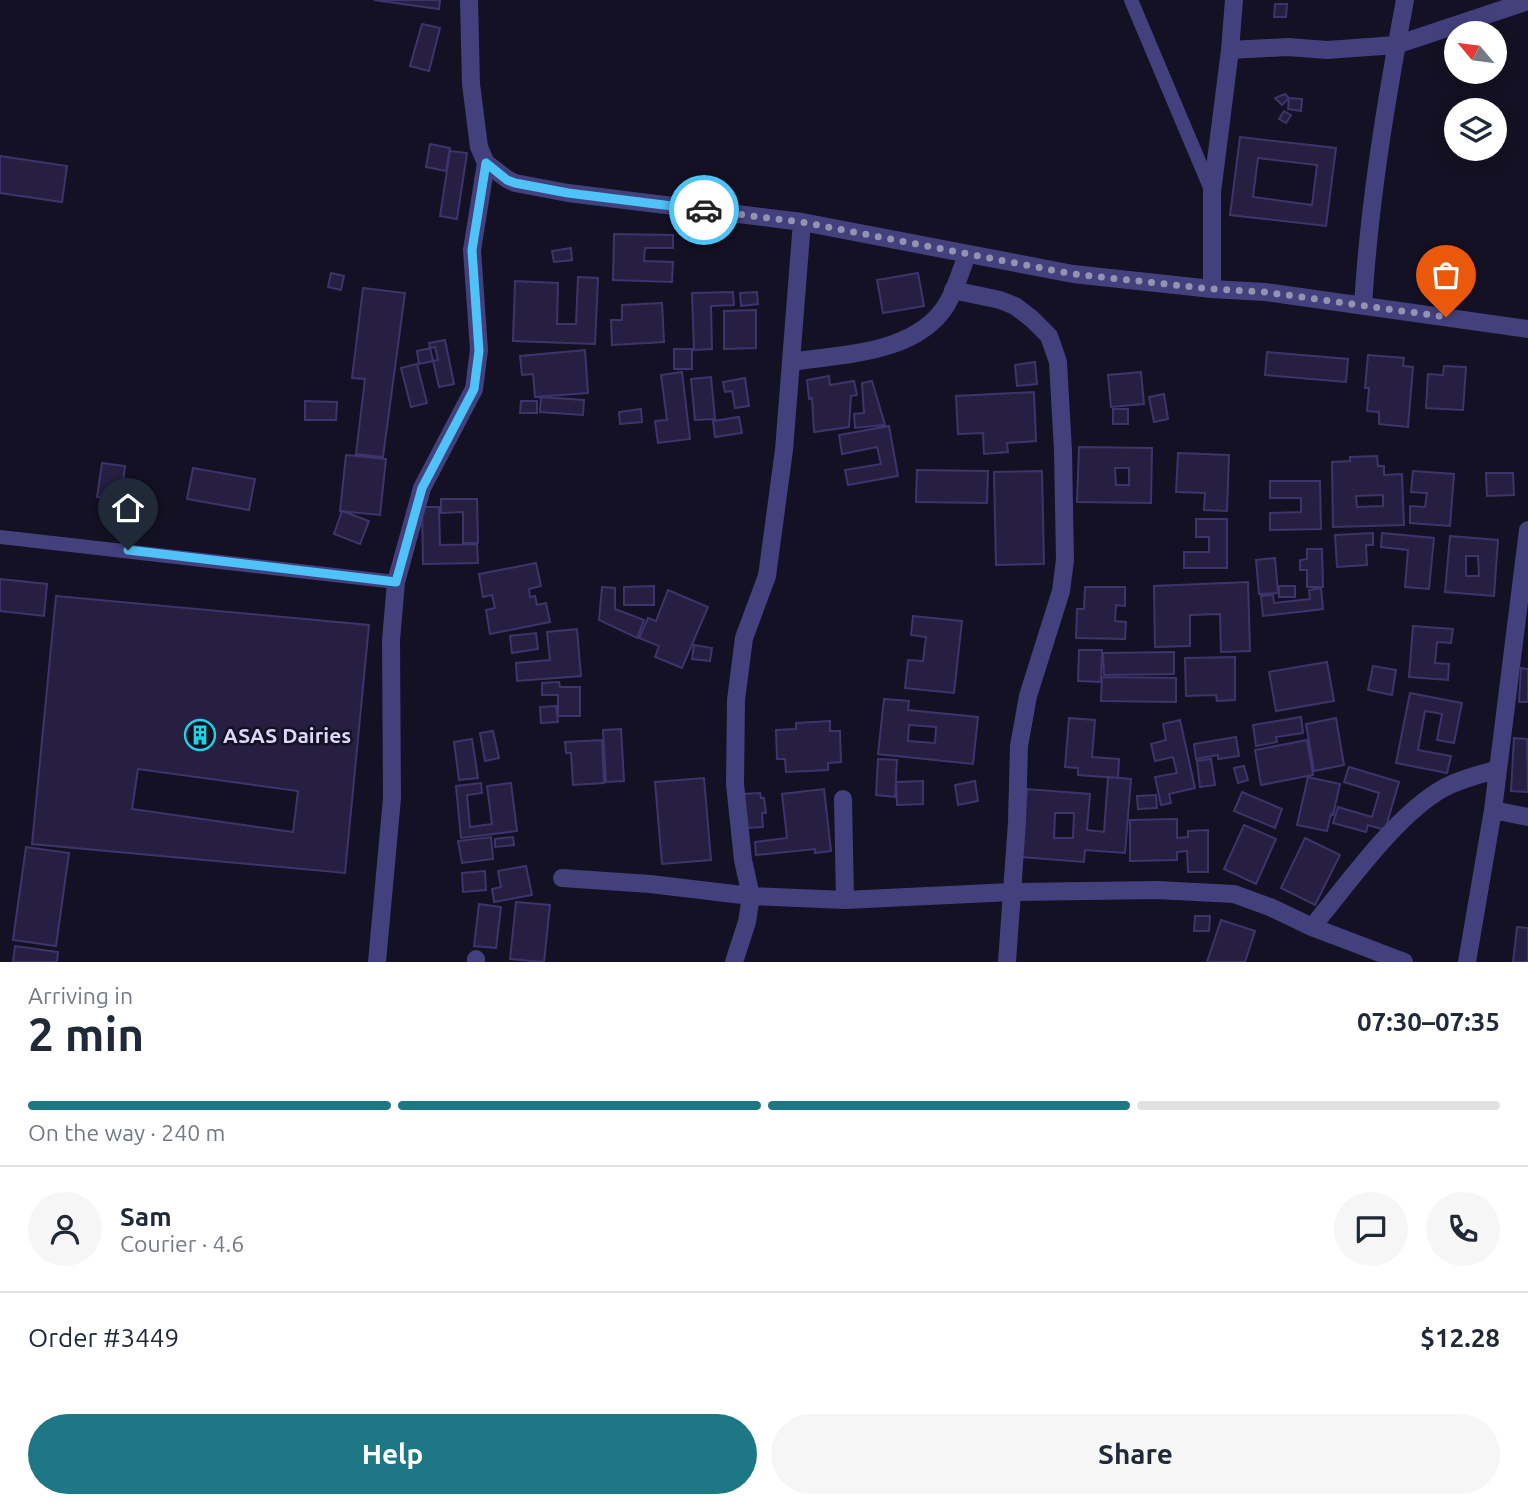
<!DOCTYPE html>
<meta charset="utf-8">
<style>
:root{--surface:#fff;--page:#f6f6f7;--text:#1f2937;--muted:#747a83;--line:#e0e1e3;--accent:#1d7785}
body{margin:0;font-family:Ubuntu,sans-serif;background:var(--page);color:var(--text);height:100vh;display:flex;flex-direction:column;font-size:26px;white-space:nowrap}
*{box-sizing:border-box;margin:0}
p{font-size:23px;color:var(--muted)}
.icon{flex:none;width:38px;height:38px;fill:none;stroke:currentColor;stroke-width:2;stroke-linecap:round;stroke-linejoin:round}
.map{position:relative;height:962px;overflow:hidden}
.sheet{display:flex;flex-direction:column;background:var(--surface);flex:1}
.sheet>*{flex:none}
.needle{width:46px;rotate:299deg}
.buttons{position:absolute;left:1444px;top:21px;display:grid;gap:14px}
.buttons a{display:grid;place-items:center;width:63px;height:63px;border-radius:50%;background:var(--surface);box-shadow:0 4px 18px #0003;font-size:35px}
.pin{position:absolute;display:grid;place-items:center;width:60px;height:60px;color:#fff;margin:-72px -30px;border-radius:50% 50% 50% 0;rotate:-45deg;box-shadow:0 0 7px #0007}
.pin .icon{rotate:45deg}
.courier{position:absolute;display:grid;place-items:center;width:70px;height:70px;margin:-35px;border:5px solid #4fc3f7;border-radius:50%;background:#fff;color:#222;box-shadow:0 2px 9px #0007}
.headline em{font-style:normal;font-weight:600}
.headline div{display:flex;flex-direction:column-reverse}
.headline{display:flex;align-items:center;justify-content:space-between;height:119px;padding:0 28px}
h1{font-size:46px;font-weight:600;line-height:52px}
.bar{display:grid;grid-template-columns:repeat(4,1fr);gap:10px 7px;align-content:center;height:84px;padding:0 28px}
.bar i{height:9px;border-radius:5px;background:var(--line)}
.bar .current{background:var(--accent)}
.bar p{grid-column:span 4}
.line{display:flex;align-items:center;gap:18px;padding:0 28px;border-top:2px solid var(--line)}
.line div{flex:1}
.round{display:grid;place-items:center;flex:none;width:74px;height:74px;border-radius:37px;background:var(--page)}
.button{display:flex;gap:14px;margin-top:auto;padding:14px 28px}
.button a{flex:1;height:80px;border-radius:42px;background:var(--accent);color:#fff;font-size:28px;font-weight:600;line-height:80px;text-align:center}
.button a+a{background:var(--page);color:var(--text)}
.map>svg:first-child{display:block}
.building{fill:#261f42;stroke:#3e346c;stroke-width:2;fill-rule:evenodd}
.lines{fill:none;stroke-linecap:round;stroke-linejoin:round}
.lane{stroke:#42417d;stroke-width:14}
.street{stroke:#42417d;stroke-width:18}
.done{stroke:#9592b0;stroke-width:7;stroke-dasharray:0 12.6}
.route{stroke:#4fc3f7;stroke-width:9}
.labels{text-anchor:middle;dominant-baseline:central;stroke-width:5;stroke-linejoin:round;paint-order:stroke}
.poi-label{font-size:21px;font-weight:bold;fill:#dbd8fb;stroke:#141124;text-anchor:start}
</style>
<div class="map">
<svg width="1528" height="962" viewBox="0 0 1528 962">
<rect width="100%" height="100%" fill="#141124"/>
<!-- building -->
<path class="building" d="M374 0H440L439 9Z
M1275 4H1287L1286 17H1274Z
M422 24 440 28 429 71 410 66Z
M1285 94 1289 98 1282 105 1275 98Z
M1289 98 1302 99 1301 111 1288 109Z
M1284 111 1291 115 1286 123 1279 119Z
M1240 137 1336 148 1326 226 1230 215ZM1258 158 1317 165 1312 205 1253 197Z
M430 144 450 148 446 171 426 167Z
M450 151 467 153 457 219 440 216Z
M0 156 67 166 62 202 0 193Z
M614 234 673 235V248H645L644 261 673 262 672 282 613 280Z
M571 248 572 260 554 262 552 251Z
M331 273 344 276 341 290 328 287Z
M918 273 924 306 883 313 877 280Z
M578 277 598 278 595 344 513 341 515 281 558 283 557 324H576Z
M363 288 405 293 383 457 356 454 365 379 352 378Z
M733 292 734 305 711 306 712 349 694 350 692 293Z
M757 292 758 304 741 306 740 293Z
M662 303 664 342 612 345 611 320H622V305Z
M756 310V348L724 349V311Z
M445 340 454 384 439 387 429 343Z
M435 347 438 360 419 364 417 351Z
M674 349H692V369H674Z
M585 350 588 393 535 397 533 374 522 375 520 356Z
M1267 352 1348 359 1346 382 1265 375Z
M1368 355 1404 358 1403 366 1413 367 1408 427 1379 424V412L1367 411 1369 388H1365Z
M1035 362 1037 384 1017 386 1015 365Z
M417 364 427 403 411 407 401 368Z
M1444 366 1466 367 1463 410 1426 408 1428 374 1443 375Z
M682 372 690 439 658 443 655 421 667 420 661 375Z
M1141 372 1144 404 1111 407 1108 375Z
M829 376 830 385 854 381 857 395 851 396 849 427 814 432 812 398 809 399 807 380Z
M711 377 715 419 695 420 691 379Z
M745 378 749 406 735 408 732 391 725 392 723 382Z
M872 381 885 425 855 428 854 414 864 413 862 383Z
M1034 392 1036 441 1007 443 1008 452 984 454 983 433 958 434 956 396Z
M1164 394 1168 419 1154 422 1149 397Z
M541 397 584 400 583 415 540 412Z
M305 401 337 402 336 420H305Z
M521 401H537V413H520Z
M641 409 642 422 620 424 619 412Z
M1113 409H1128V424H1113Z
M739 417 742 433 715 437 713 421Z
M889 426 898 476 848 485 845 470 881 464 877 447 842 454 839 435Z
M1079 447 1152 448 1151 503 1077 502ZM1115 468H1129V485H1116Z
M1178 453 1229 455 1227 511 1204 510 1205 493 1176 492Z
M346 455 386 459 380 515 340 511Z
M1377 456 1378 466H1384V475L1402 474 1404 525 1333 527 1332 462 1350 461V457ZM1383 495V506L1357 507 1356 496Z
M102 463 125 466 121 501 97 497Z
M193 468 255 479 249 510 187 499Z
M917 470 988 471 987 503 916 502Z
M1042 471 1044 564 996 565 994 472Z
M1413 471 1454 474 1450 526 1410 523V506L1425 507 1427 493 1411 492Z
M1486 473H1513L1514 495 1487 496Z
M1270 481H1320L1321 529 1270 530V513L1301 512V498H1270Z
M441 499H477L478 543H463V512L441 513Z
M422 507H439L440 545 477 544 478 563 423 564Z
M342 511 369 521 360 544 334 534Z
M1196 519H1227V568H1184V552H1209V537H1196Z
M1373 533V545H1366L1367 565 1337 567 1335 535Z
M1382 533 1434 538 1429 589 1405 587 1408 550 1381 547Z
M1450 536 1498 540 1494 596 1445 592ZM1466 556H1478L1479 576H1466Z
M1307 549H1322L1323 587H1307V570H1300V560L1307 559Z
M1275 558 1278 593 1259 594 1256 560Z
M536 563 541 586 529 589 530 597 535 596 537 605 546 603 550 622 490 634 486 610 495 608 492 595 483 597 479 574Z
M0 579 47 584 44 616 0 611Z
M1248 582 1250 651 1221 652 1220 614 1190 615V646L1155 647 1154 586Z
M654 586V605H624V587Z
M1279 586H1295V597H1279Z
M602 587 615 588V609L644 620 637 638 599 620Z
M1085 587H1125V606L1116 605 1115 621 1126 622 1125 639 1076 638 1077 609H1084Z
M1321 588 1323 609 1263 616 1261 596 1273 595 1274 603 1310 599 1309 590Z
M668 590 708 607 682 668 655 657 659 646 639 638 648 618 656 621Z
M56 596 369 625 345 873 32 844Z
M913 616 962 621 954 693 905 688 908 660 923 661 926 637 911 635Z
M1413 626 1453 629 1451 643 1437 642 1435 663 1449 664 1448 680 1409 677Z
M577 629 581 676 517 681 516 663 550 660 547 632Z
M536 633 538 649 512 653 510 636Z
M694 645 712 648 710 661 692 659Z
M1079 650H1102L1101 682 1078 681Z
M1174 652V674L1104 675 1103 653Z
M1235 657V700L1217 701 1216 695 1186 696 1185 658Z
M1327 662 1334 701 1276 711 1269 672Z
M1373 666 1396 670 1392 695 1368 690Z
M1521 668 1528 669V702H1519Z
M1102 677 1176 678V702L1101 701Z
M559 682 560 687H580V716H558V695H542V683Z
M1410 693 1462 703 1454 743 1437 740 1442 714 1425 711 1418 750 1451 756 1447 773 1396 763Z
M884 699 909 701 908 710 978 717 973 764 878 754ZM909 725 936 727 935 743 908 741Z
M556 706 558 722 541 723 540 707Z
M1301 717 1303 733 1276 737 1277 742 1256 746 1253 725Z
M1069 718 1095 720 1092 757 1119 759 1118 778 1078 775V768L1065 767Z
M1336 718 1344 765 1314 771 1306 724Z
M1180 720 1195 788 1169 794 1171 803 1161 805 1155 777 1177 773 1173 757 1155 761 1151 744 1166 740 1163 724Z
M830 721V731H840L841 762 828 763V770L786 772 785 759H777L776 730 796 729V723Z
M621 729 624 781 606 782 603 730Z
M493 731 499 758 485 761 480 733Z
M1236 737 1239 756 1218 759V755L1196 759 1194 744Z
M1514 738 1527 739 1528 792 1511 791Z
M472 739 478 778 459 780 454 742Z
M602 740 604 783 573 785 571 753H566L565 742Z
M1307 740 1313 775 1261 785 1255 750Z
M878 759 897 760 895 797 876 795Z
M1211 759 1215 785 1200 787 1197 761Z
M1244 766 1248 780 1238 783 1234 768Z
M1349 767 1399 782 1385 830 1368 825 1366 832 1333 823 1338 807 1372 817 1379 793 1344 782Z
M138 769 298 791 293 832 132 809Z
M1108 777 1131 779 1125 853 1085 850 1084 862 1021 857 1027 789 1090 794 1087 830 1104 832ZM1055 813H1074L1073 838H1054Z
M1308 777 1340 784 1333 815 1331 814 1327 831 1297 825Z
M704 778 711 860 662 864 655 782Z
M923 781V804L897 805 896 782Z
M975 781 978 801 958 805 955 785Z
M481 783 482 793 467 795 470 827 492 824 487 786 511 783 517 831 461 838 456 786Z
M824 789 831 851 815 853V849L756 855 755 842 787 838 782 794Z
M1242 792 1282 809 1275 828 1234 811Z
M760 793 761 798H764L766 813H762L763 827 746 828 743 794Z
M1156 795 1157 808 1138 809 1137 796Z
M1177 819V838L1188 837V831L1208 830V872H1188L1187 851 1177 852V860L1130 861V820Z
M1244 825 1276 839 1256 884 1224 869Z
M491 837 493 859 462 863 458 841Z
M513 837 514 845 495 847V839Z
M1305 838 1340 855 1315 905 1281 888Z
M26 847 69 853 56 946 13 940Z
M526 866 532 895 494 902 492 889 501 887 498 871Z
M485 871 486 890 463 892 462 873Z
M516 902 550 905 544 962 510 959Z
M479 904 501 907 496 948 474 946Z
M1195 916H1210L1209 931H1194Z
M1221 920 1255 931 1245 962H1207Z
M1517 927 1528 928V962H1513Z
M15 946 58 952 57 962H13Z"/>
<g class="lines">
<!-- lane -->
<path class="lane" d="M1131 0 1212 192
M0 537 396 582"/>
<!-- street -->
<path class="street" d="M469 0 471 84 479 147 486 163 507 179 515 183 568 193 802 222 1073 274 1212 289 1265 292 1528 329
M1230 50 1288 47 1327 50 1396 45 1528 1
M1212 289V192L1230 50 1234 0
M953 290 1000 300 1015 306 1032 319 1049 336 1058 362 1063 451 1065 560 1061 591 1028 696 1019 746 1017 822 1007 962
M1363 306C1369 203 1386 101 1405 0
M791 362C843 354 917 354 947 304 956 288 961 271 967 254
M843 799 845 900
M1493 810 1528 817
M562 878 650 884 751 896 845 900 1011 892 1157 890 1234 894 1270 907 1312 927 1404 962
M1312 927C1347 885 1395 816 1442 789 1459 779 1479 775 1498 769
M476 959V962
M377 962 392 798 391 640 396 582 422 488 474 389 479 350 472 250 486 163
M734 962 747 922 751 896 743 860 735 784 736 700 744 638 767 576 784 450 802 222
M1467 962 1493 810 1528 530"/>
</g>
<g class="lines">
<!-- done -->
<path class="done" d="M704 210 802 222 1073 274 1212 289 1265 292 1446 317"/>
<!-- route -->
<path class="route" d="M128 550 396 582 422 488 474 389 479 351 472 250 486 163 507 180 515 183 568 193 704 210"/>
</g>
<!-- icons -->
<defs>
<g id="building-ring" transform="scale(1.575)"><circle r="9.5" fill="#141124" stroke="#1ad6e5" stroke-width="1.5"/><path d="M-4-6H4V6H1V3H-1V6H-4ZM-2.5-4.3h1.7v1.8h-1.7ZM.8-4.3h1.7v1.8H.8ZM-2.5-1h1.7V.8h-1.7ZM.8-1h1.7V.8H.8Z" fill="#1ad6e5"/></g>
</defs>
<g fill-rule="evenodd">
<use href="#building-ring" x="200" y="735"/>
</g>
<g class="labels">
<!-- poi labels -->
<g class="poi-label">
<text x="223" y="735">ASAS Dairies</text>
</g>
</g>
</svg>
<div class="buttons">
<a><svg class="needle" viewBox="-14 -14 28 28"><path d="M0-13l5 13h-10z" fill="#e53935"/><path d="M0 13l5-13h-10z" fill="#747a83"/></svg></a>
<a><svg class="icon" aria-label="layers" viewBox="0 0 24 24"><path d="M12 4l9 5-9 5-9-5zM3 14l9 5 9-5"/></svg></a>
</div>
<div class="pin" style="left:1446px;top:317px;background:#ea580c"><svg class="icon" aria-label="bag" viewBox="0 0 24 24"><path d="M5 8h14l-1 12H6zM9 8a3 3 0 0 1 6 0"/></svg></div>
<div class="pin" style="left:128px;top:550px;background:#1f2937"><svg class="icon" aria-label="home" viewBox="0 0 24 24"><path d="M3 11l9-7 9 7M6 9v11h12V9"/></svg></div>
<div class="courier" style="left:704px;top:210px"><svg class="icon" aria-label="car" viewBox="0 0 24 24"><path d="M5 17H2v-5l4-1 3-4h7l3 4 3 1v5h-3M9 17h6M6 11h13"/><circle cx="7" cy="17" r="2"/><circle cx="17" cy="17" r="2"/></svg></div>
</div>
<section class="sheet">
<div class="headline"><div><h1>2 min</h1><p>Arriving in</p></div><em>07:30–07:35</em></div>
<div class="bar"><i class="current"></i><i class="current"></i><i class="current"></i><i></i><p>On the way · 240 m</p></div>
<div class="line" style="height:126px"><a class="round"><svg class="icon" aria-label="person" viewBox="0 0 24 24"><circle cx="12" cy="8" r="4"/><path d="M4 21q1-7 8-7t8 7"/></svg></a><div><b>Sam</b><p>Courier · 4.6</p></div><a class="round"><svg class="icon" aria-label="chat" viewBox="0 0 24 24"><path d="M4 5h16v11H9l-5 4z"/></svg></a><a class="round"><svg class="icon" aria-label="phone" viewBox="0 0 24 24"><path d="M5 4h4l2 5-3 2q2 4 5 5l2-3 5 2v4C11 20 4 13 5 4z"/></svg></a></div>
<div class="line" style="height:91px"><div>Order #3449</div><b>$12.28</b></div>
<div class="button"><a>Help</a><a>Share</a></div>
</section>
